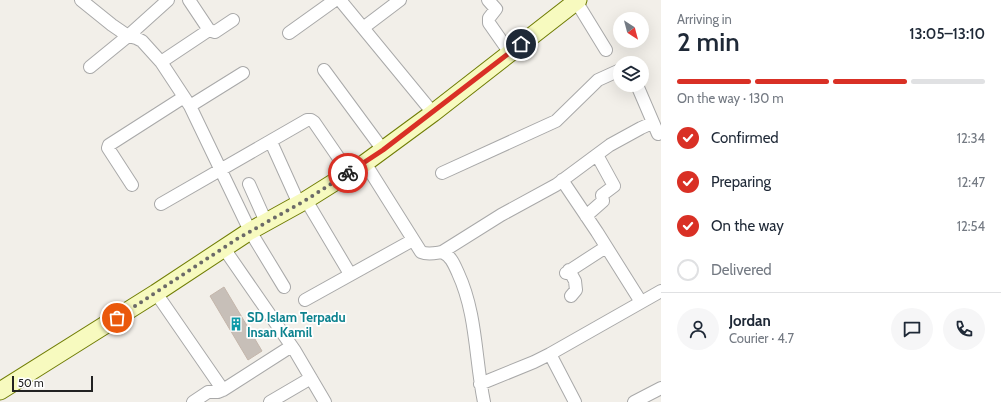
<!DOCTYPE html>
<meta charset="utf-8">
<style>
:root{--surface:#fff;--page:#f6f6f7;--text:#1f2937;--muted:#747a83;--line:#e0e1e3;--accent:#d93025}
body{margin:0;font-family:Cabin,sans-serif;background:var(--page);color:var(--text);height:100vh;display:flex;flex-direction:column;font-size:15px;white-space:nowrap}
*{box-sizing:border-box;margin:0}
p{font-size:13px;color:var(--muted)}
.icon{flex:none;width:22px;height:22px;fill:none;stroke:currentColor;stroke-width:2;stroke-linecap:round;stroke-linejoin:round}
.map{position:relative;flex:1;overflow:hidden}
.panel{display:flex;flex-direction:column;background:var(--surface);width:340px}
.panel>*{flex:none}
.needle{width:26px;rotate:144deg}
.tools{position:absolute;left:613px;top:12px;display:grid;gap:8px}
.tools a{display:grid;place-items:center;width:36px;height:36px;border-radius:50%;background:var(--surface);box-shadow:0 4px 16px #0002;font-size:20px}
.scale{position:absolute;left:12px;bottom:10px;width:81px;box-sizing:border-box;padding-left:4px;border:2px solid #222;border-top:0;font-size:11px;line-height:14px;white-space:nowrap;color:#222;-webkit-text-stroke:3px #fff;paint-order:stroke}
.pin{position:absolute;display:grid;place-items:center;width:34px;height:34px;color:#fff;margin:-17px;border:2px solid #fff;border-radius:50%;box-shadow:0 1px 4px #0007}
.courier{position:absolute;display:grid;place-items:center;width:40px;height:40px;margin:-20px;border:3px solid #d93025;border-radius:50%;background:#fff;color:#222;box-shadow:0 1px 5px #0007}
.headline em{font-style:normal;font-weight:600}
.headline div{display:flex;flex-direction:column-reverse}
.headline{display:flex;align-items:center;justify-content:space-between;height:68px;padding:0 16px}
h1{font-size:26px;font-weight:600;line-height:30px}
.bar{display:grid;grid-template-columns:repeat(4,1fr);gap:6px 4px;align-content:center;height:48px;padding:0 16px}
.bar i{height:5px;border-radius:3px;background:var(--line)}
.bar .active{background:var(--accent)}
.bar p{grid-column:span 4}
.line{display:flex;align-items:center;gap:10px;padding:0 16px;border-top:1px solid var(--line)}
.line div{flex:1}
.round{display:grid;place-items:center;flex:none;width:42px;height:42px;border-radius:21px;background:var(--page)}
ol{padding:0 16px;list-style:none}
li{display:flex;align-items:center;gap:12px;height:44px}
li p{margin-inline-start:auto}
li .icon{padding:4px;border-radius:50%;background:var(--accent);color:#fff;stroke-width:4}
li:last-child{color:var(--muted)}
li i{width:22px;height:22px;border:2px solid var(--line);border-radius:50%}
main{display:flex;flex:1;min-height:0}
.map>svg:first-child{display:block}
.building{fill:#c7bfb8;stroke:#c4b6ab}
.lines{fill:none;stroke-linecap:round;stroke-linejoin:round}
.street-casing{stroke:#a9a9a9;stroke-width:14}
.secondary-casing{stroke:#707d05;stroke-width:19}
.street{stroke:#fff;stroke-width:12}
.secondary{stroke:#f7fabf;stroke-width:17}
.done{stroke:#6b6a68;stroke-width:4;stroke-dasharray:0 7.2}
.route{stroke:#d93025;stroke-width:5}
.labels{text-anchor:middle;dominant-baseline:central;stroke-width:3.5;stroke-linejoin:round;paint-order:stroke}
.culture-label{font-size:13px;font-weight:bold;fill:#0d838f;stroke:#fff;text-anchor:start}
</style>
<main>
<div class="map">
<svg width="661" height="402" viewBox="0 0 661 402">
<rect width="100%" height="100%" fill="#f2efe9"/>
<!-- building -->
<path class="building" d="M224 287 262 351 248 360 210 296Z"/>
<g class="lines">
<!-- street casing -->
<g class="street-casing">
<path id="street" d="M81 0 112 25 128 36 136 38 142 41 161 62 190 106 250 231 284 287
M189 0 209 30 215 32 233 20
M340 0 433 113
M488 0 496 9 489 18V23L510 53
M576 1 606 50
M363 28 400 0
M289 33 335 0
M161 62 209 30
M90 67 128 36 168 0
M324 70 383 150
M637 85 658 134 661 132
M190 106 243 73
M271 142 299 204
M365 163 421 252C428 255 435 253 442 252L501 215 556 185 610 145 641 128 652 123
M442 173 556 121 598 80 620 70
M562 180 597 232 641 302
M249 184 266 222
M132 185 108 148 109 145 184 97
M306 200 350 274
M161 204 307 120H311L314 122 349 173
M586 216 603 201 602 195 614 186 597 155
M223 247 295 351 325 402
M442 252C451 256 454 264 458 273 477 314 475 359 484 402
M569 270 575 281 576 290 571 296
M566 273 606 247
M156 293 223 390
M305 300 413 240
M550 354 575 402
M480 384 534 362 550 354 661 291
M193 402 208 392H218L223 390 287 349 292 348
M270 402 311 378
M634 402 661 388"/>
</g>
<!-- secondary casing -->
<g class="secondary-casing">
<path id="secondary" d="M0 391 156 293 250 231 306 200 365 163 433 113 578 0"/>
</g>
<!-- street -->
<use href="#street" class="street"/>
<!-- secondary -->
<use href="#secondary" class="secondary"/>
</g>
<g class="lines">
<!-- done -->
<path class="done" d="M117 318 237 239 306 200 348 173"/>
<!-- route -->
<path class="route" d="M348 173 383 150 521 44"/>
</g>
<!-- icons -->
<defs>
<g id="building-bare" transform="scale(1.08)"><path d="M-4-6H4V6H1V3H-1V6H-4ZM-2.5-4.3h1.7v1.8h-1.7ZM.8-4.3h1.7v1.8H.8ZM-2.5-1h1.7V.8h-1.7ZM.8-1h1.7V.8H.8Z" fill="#0f9aa8" stroke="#fff" stroke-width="2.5" paint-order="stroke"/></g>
</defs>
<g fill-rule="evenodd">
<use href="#building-bare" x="236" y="324"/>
</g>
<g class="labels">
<!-- culture labels -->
<g class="culture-label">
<text x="247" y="317">SD Islam Terpadu<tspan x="247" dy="15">Insan Kamil</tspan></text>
</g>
</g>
</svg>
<div class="tools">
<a><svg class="needle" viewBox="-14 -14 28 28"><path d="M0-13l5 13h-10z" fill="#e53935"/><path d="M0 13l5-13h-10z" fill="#747a83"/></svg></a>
<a><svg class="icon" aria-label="layers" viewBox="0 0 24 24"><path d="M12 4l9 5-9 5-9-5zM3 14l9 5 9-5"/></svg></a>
</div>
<div class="scale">50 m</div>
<div class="pin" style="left:117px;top:318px;background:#ea580c"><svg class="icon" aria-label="bag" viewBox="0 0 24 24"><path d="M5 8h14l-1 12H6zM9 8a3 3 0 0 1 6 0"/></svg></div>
<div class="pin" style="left:521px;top:44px;background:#1f2937"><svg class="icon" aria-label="home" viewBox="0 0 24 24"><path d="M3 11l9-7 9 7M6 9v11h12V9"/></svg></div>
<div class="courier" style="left:348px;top:173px"><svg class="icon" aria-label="bike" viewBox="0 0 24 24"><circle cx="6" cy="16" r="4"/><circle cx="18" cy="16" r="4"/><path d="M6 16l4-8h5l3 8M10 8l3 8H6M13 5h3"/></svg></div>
</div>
<section class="panel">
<div class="headline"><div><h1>2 min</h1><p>Arriving in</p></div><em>13:05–13:10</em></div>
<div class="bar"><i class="active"></i><i class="active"></i><i class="active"></i><i></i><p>On the way · 130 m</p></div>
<ol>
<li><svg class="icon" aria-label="check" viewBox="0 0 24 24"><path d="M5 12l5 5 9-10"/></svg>Confirmed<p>12:34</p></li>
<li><svg class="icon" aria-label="check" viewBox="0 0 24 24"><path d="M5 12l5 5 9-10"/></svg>Preparing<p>12:47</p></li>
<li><svg class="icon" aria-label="check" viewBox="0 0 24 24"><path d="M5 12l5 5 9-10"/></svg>On the way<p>12:54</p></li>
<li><i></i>Delivered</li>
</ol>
<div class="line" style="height:72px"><a class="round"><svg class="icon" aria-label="person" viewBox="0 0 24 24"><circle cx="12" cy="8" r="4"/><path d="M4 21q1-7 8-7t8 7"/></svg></a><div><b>Jordan</b><p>Courier · 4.7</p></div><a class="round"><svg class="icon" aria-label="chat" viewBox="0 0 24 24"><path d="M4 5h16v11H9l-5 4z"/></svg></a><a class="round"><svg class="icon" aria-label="phone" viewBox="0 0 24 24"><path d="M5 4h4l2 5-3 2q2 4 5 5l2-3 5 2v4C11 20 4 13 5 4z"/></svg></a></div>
</section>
</main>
